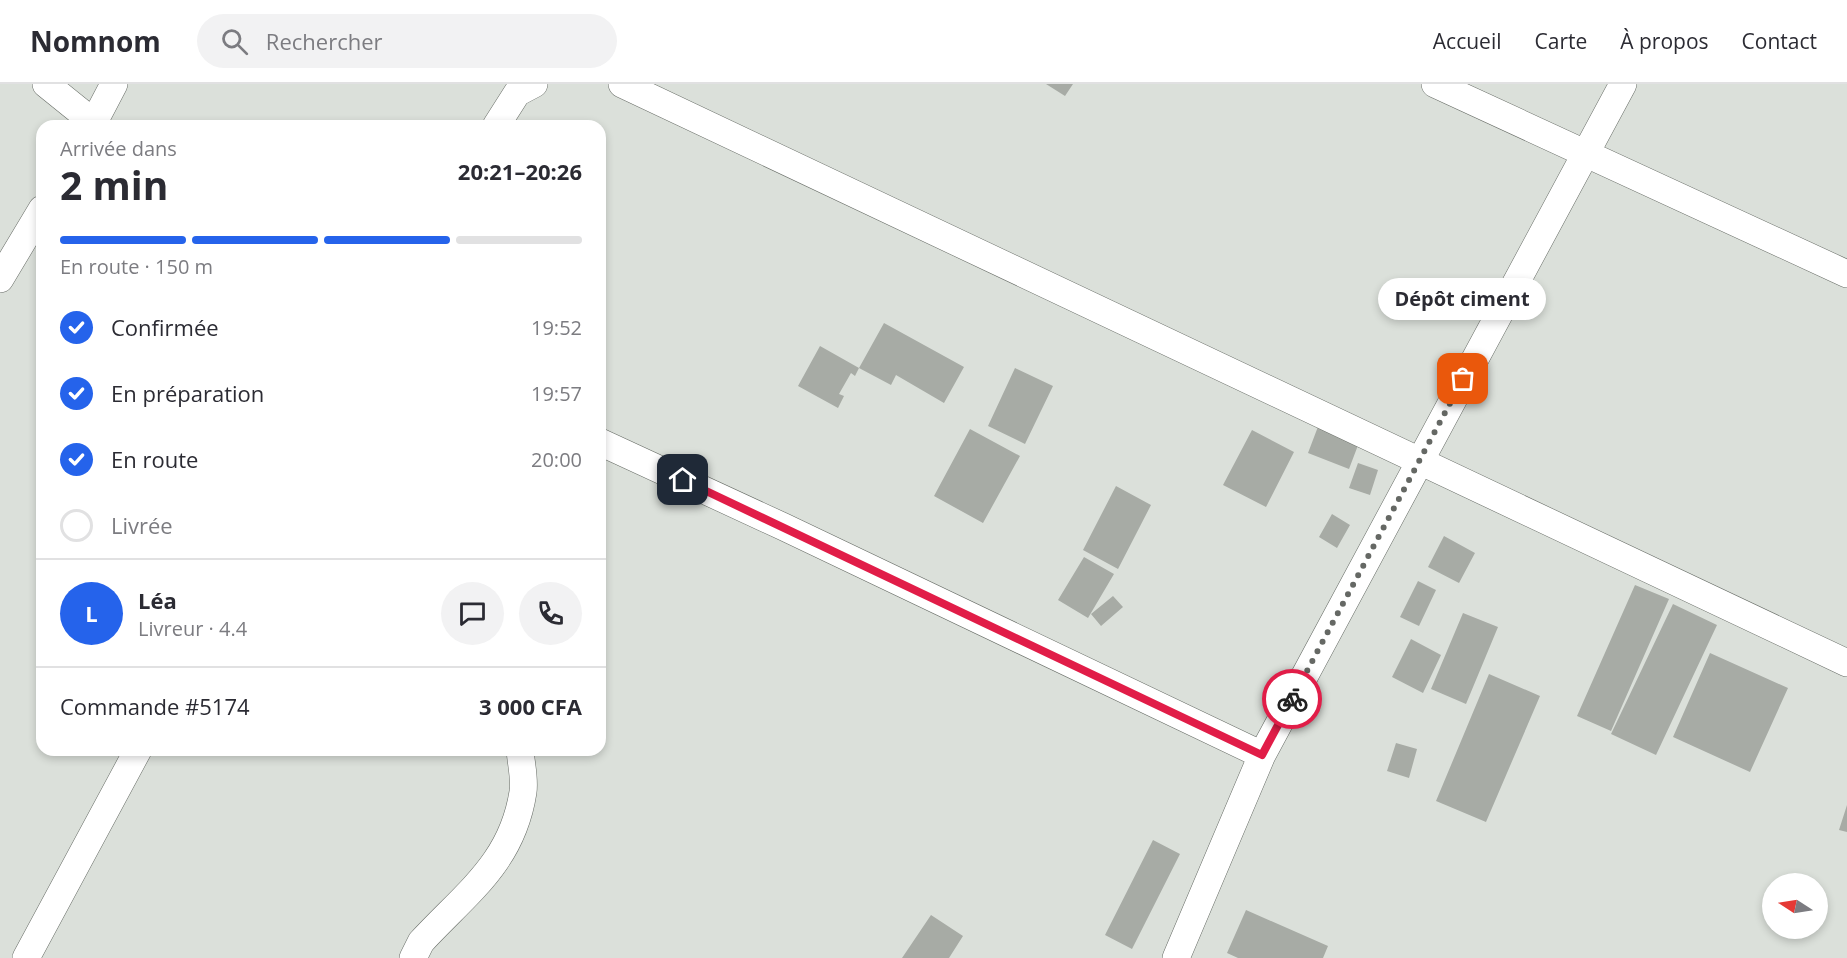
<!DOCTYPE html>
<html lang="fr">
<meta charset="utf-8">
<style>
:root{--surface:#fff;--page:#f2f2f3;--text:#2b2b33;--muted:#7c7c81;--line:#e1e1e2;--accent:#2563eb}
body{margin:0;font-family:"Open Sans",sans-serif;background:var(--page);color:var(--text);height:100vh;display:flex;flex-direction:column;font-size:22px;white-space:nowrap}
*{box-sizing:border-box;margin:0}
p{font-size:20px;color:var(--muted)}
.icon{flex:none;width:33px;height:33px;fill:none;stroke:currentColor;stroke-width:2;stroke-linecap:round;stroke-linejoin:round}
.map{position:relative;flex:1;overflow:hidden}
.side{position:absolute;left:36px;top:36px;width:570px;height:636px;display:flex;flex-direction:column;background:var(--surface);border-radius:18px;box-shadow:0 3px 9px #0003}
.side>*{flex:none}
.needle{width:39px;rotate:282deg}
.controls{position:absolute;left:1762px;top:789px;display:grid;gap:12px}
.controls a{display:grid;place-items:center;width:66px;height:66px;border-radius:50%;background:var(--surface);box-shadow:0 3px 9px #0003;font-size:30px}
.pin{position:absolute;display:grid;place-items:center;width:51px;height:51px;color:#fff;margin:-26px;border-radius:12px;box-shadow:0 3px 9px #0006}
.courier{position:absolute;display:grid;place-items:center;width:60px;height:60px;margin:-30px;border:4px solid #e11d48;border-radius:50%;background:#fff;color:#222;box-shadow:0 2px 8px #0007}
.bubble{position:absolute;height:42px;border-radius:21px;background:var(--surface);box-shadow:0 3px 9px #0003;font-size:20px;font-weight:700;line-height:42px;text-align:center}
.head em{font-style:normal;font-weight:700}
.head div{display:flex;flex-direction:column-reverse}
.head{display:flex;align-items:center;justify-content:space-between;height:102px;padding:0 24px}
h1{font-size:39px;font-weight:700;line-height:45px}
.bar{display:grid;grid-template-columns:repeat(4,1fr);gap:9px 6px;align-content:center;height:72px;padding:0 24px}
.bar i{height:8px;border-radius:4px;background:var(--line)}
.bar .active{background:var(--accent)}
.bar p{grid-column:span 4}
.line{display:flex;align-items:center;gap:15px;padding:0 24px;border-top:2px solid var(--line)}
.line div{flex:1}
.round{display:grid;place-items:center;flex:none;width:63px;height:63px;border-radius:32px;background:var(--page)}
ol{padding:0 24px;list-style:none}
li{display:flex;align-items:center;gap:18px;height:66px}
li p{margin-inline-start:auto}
li .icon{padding:6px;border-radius:50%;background:var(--accent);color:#fff;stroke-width:4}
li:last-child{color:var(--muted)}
li i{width:33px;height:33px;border:3px solid var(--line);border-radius:50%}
header{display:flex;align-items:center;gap:36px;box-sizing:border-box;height:84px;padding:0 30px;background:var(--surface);border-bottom:2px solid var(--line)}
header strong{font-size:28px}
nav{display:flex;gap:33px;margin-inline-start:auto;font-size:21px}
.search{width:420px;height:54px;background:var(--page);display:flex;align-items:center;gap:15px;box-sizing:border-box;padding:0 21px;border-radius:33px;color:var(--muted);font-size:22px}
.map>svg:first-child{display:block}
.building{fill:#a7aba5}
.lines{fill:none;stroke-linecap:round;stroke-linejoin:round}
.street-casing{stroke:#676c66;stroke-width:28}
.street{stroke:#fff;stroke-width:27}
.done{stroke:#656864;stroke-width:6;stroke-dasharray:0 10.8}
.route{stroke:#e11d48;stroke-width:8}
</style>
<header>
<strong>Nomnom</strong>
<div class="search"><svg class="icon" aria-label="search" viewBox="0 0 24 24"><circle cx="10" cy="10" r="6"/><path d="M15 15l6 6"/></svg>Rechercher</div>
<nav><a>Accueil</a><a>Carte</a><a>À propos</a><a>Contact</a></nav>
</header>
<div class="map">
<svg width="1847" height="874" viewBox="0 0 1847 874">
<rect width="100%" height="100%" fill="#dbe0da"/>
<!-- building -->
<path class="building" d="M1046 0H1073L1065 12Z
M884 239 964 283 944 319 896 291 891 301 859 284Z
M820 262 859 284 855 292 851 289 839 310 844 312 838 324 798 302Z
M1015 284 1053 302 1025 360 988 342Z
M1319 340 1360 356 1349 385 1308 369Z
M970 345 1020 372 983 439 934 412Z
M1252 346 1294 368 1266 423 1223 401Z
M1358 379 1378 386 1370 411 1349 404Z
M1116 402 1151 421 1118 485 1083 466Z
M1332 430 1350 441 1337 464 1319 453Z
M1444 452 1475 469 1459 499 1428 483Z
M1084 473 1114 490 1088 534 1058 516Z
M1418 497 1436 506 1419 542 1400 533Z
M1635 501 1669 515 1611 647 1577 632Z
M1113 512 1123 523 1101 542 1091 530Z
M1673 520 1717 541 1656 671 1611 650Z
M1463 529 1498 543 1466 620 1431 605Z
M1411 555 1441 571 1423 609 1392 593Z
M1710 569 1788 604 1750 688 1673 653Z
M1489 590 1540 612 1486 738 1436 717Z
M1396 659 1417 665 1409 694 1387 687Z
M1847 721V748L1839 746Z
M1153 756 1180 770 1132 865 1105 851Z
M1246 826 1328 862 1323 874H1238L1227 869Z
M931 831 963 852 949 874H902Z"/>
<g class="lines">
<!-- street casing -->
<g class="street-casing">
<path id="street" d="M46 0 98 42
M622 0 1847 579
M1435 0 1847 190
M92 42 114 0
M496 42 517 9 534 0
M0 195 42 125
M600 358 784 443 1262 671
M26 874 138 666
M413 874 421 858C466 809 512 779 523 708 525 695 521 679 520 666
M1176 874 1262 671 1623 0"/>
</g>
<!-- street -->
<use href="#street" class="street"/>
</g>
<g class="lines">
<!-- done -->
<path class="done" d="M1292 615 1463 295"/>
<!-- route -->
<path class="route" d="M683 396 1262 671 1292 615"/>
</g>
</svg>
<div class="controls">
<a><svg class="needle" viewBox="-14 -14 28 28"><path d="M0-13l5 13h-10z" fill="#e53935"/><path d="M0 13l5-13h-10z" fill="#7c7c81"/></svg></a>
</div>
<div class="pin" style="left:1463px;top:295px;background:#ea580c"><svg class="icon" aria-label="bag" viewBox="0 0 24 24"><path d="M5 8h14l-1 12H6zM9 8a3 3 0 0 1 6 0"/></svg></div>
<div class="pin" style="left:683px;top:396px;background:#1f2937"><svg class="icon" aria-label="home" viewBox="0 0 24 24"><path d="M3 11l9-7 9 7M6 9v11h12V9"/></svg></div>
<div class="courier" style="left:1292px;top:615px"><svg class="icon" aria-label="bike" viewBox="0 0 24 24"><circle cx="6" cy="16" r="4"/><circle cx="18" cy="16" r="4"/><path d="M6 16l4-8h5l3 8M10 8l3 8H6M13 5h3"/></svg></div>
<div class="bubble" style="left:1378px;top:194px;width:168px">Dépôt ciment</div>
<section class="side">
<div class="head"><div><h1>2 min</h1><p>Arrivée dans</p></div><em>20:21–20:26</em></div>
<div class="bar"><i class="active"></i><i class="active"></i><i class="active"></i><i></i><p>En route · 150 m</p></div>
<ol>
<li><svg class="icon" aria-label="check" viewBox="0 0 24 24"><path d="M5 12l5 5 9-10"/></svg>Confirmée<p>19:52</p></li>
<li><svg class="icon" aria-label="check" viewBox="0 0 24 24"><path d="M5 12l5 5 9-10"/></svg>En préparation<p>19:57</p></li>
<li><svg class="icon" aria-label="check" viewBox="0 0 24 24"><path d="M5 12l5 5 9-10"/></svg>En route<p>20:00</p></li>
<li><i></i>Livrée</li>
</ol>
<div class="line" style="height:108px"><b class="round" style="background:var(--accent);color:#fff">L</b><div><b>Léa</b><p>Livreur · 4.4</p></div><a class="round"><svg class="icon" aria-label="chat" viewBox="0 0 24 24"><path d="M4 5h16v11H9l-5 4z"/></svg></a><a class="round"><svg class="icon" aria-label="phone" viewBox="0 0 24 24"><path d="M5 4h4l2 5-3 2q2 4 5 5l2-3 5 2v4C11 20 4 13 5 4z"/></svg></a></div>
<div class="line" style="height:78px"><div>Commande #5174</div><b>3 000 CFA</b></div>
</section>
</div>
